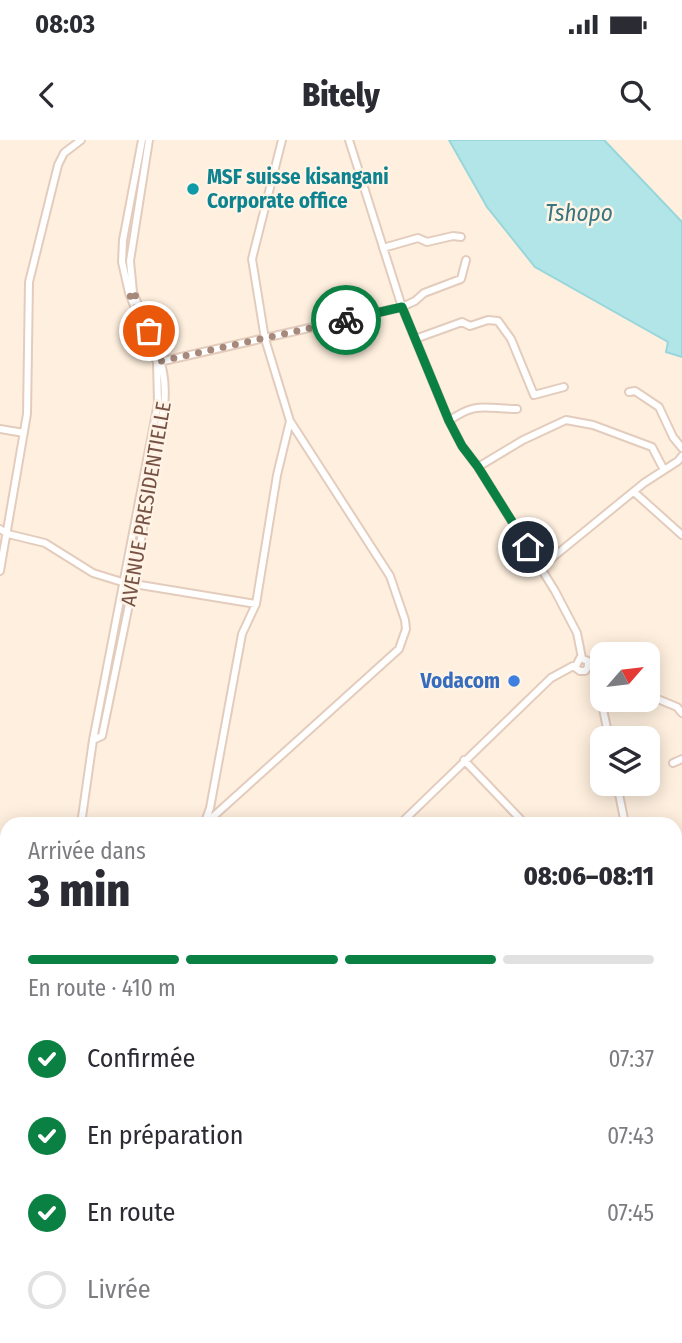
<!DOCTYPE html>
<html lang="fr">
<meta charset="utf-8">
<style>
:root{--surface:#fff;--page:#f7f7f7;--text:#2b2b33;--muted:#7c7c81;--line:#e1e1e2;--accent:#0b8043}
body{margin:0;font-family:"Fira Sans Condensed",sans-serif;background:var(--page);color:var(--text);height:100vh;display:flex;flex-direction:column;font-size:26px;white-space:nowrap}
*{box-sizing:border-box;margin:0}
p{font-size:23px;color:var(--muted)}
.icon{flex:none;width:38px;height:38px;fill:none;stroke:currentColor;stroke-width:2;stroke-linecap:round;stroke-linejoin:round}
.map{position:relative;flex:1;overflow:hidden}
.panel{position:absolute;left:0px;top:677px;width:682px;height:527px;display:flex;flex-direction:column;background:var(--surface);border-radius:21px 21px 0 0;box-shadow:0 4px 18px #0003}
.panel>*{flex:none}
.needle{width:46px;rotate:62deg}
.buttons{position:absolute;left:590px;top:502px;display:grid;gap:14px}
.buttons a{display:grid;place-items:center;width:70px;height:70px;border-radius:14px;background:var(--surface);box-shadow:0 4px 18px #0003;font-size:35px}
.pin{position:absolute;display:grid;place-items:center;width:60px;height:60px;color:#fff;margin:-30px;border:4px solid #fff;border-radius:50%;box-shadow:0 2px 7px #0007}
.courier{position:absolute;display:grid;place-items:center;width:70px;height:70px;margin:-35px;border:5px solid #0b8043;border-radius:50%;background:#fff;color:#222;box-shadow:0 2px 9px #0007}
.head em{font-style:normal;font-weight:800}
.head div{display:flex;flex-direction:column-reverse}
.head{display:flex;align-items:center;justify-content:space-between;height:119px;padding:0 28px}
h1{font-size:46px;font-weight:800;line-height:52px}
.bar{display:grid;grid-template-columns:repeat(4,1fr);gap:10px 7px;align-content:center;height:84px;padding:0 28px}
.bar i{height:9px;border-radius:5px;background:var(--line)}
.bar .active{background:var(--accent)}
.bar p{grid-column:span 4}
ol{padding:0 28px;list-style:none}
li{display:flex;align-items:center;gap:21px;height:77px}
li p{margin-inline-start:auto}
li .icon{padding:7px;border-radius:50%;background:var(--accent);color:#fff;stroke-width:4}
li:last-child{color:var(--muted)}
li i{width:38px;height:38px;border:4px solid var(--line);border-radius:50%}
.status{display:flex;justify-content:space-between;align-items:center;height:49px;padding:0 35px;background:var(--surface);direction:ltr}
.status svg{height:19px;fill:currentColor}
header{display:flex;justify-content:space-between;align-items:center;height:91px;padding:0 28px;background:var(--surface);font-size:32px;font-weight:800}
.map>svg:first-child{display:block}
.water{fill:#b2e5e8;stroke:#97d6db;stroke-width:2}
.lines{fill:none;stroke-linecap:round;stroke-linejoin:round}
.minor-casing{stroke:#e4ccbd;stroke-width:10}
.minor{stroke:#fff;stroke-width:6}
.done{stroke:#a6897b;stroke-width:7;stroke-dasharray:0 12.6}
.route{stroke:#0b8043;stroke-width:9}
.culture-dot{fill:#0f9aa8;stroke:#fff3e6;stroke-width:2.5}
.shop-dot{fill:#3f7fe0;stroke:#fff3e6;stroke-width:2.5}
.labels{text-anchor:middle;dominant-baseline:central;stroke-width:5;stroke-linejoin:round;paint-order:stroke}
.culture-label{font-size:21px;font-weight:bold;fill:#0d838f;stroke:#fff3e6;text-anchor:start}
.street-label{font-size:21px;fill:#765245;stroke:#fff3e6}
.shop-label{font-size:21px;font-weight:bold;fill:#366cbe;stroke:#fff3e6;text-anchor:end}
.water-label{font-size:23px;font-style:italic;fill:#38767d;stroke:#fff3e6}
</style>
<div class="status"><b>08:03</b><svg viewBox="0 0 49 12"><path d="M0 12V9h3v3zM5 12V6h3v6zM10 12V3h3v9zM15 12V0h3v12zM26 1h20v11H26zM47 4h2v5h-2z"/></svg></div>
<header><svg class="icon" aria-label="back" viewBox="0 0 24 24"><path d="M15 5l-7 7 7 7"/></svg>Bitely<svg class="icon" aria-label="search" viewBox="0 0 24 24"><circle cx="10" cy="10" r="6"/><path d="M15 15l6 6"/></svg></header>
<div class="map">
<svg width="682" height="1203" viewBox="0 0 682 1203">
<rect width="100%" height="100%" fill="#feefde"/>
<!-- water -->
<path class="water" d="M449 0H604L682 82V217L666 212 668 202 535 127 487 67Z"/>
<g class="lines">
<!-- minor casing -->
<g class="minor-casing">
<path id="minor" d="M349 0 402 167 449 281 462 306 478 327 555 451 577 493 582 518
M383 108 418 98 427 102 453 96 461 97
M148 190 133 152 130 121 149 0
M415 199 462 182 470 186 488 180 498 181 511 199 534 255 564 247
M159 222 402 167 415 161 424 153 461 139 466 120
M629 252 635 251 659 267 673 297 682 308
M449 281C476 261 486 269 517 269
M0 289 24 293
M478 327 523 300 566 280 593 285 652 307 664 330
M634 352 682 395
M0 389 8 394 45 403 93 433 122 442 256 464
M541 427 644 343 678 321 682 316
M0 431 27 274 29 142 58 25 64 13 81 0
M580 518 588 521V527L585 531H580L573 526H576Z
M596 535 609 598
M648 555 677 567 682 573
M93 600 102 596 133 445 164 267C166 248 165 230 157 213
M464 620 525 684
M673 623 682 619
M617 644 625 684
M205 682 210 668 242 494 256 464 277 335 290 281
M81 684 93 600 158 263 157 222 129 153 122 122 123 100 142 0
M205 684 399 509 406 489 405 480 390 436 290 281 265 199 252 119 282 0
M400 684 551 538 573 526
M0 753 7 755
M0 887 7 891
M676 919 682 935
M0 977H7
M0 1056 7 1050
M0 1093 7 1103
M64 1197 67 1203
M155 1197 156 1203
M230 1197V1203
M356 1197 359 1203
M0 1200 1 1203
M368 1203 377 1197"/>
</g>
<!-- minor -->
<use href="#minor" class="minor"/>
</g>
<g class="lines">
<!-- done -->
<path class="done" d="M149 191 134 152 129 153 157 222 346 180"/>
<!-- route -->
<path class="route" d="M346 180 402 167 449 281 462 306 478 327 528 407"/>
</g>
<!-- markers -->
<circle class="culture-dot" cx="193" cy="49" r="7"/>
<circle class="shop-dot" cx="514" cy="541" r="7"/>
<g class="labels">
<!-- culture labels -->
<g class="culture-label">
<text x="207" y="37">MSF suisse kisangani<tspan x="207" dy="24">Corporate office</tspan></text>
</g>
<!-- street labels -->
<g class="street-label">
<text transform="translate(146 364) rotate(-80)">AVENUE PRESIDENTIELLE</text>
</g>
<!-- shop labels -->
<g class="shop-label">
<text x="500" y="541">Vodacom</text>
</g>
<!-- water labels -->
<g class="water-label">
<text x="579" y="73">Tshopo</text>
</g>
</g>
</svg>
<div class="buttons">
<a><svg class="needle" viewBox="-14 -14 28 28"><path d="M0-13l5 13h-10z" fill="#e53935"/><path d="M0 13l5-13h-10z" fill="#7c7c81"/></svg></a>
<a><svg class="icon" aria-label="layers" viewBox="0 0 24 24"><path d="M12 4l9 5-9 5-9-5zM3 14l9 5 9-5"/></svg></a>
</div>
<div class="pin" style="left:149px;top:191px;background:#ea580c"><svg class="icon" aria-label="bag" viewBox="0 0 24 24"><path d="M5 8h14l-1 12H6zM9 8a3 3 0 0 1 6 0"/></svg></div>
<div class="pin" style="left:528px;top:407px;background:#1f2937"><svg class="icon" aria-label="home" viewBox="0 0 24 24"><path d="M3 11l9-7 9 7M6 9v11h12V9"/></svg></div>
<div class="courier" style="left:346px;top:180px"><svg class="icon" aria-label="bike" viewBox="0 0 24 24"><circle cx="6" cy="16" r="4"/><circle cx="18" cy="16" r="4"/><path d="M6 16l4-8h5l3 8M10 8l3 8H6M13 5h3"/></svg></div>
<section class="panel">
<div class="head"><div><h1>3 min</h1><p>Arrivée dans</p></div><em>08:06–08:11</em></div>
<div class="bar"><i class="active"></i><i class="active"></i><i class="active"></i><i></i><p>En route · 410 m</p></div>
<ol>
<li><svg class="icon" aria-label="check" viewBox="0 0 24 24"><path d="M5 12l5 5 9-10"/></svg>Confirmée<p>07:37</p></li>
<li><svg class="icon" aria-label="check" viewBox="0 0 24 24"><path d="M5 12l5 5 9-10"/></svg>En préparation<p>07:43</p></li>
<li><svg class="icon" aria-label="check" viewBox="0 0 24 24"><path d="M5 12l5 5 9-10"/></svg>En route<p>07:45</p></li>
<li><i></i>Livrée</li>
</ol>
</section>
</div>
